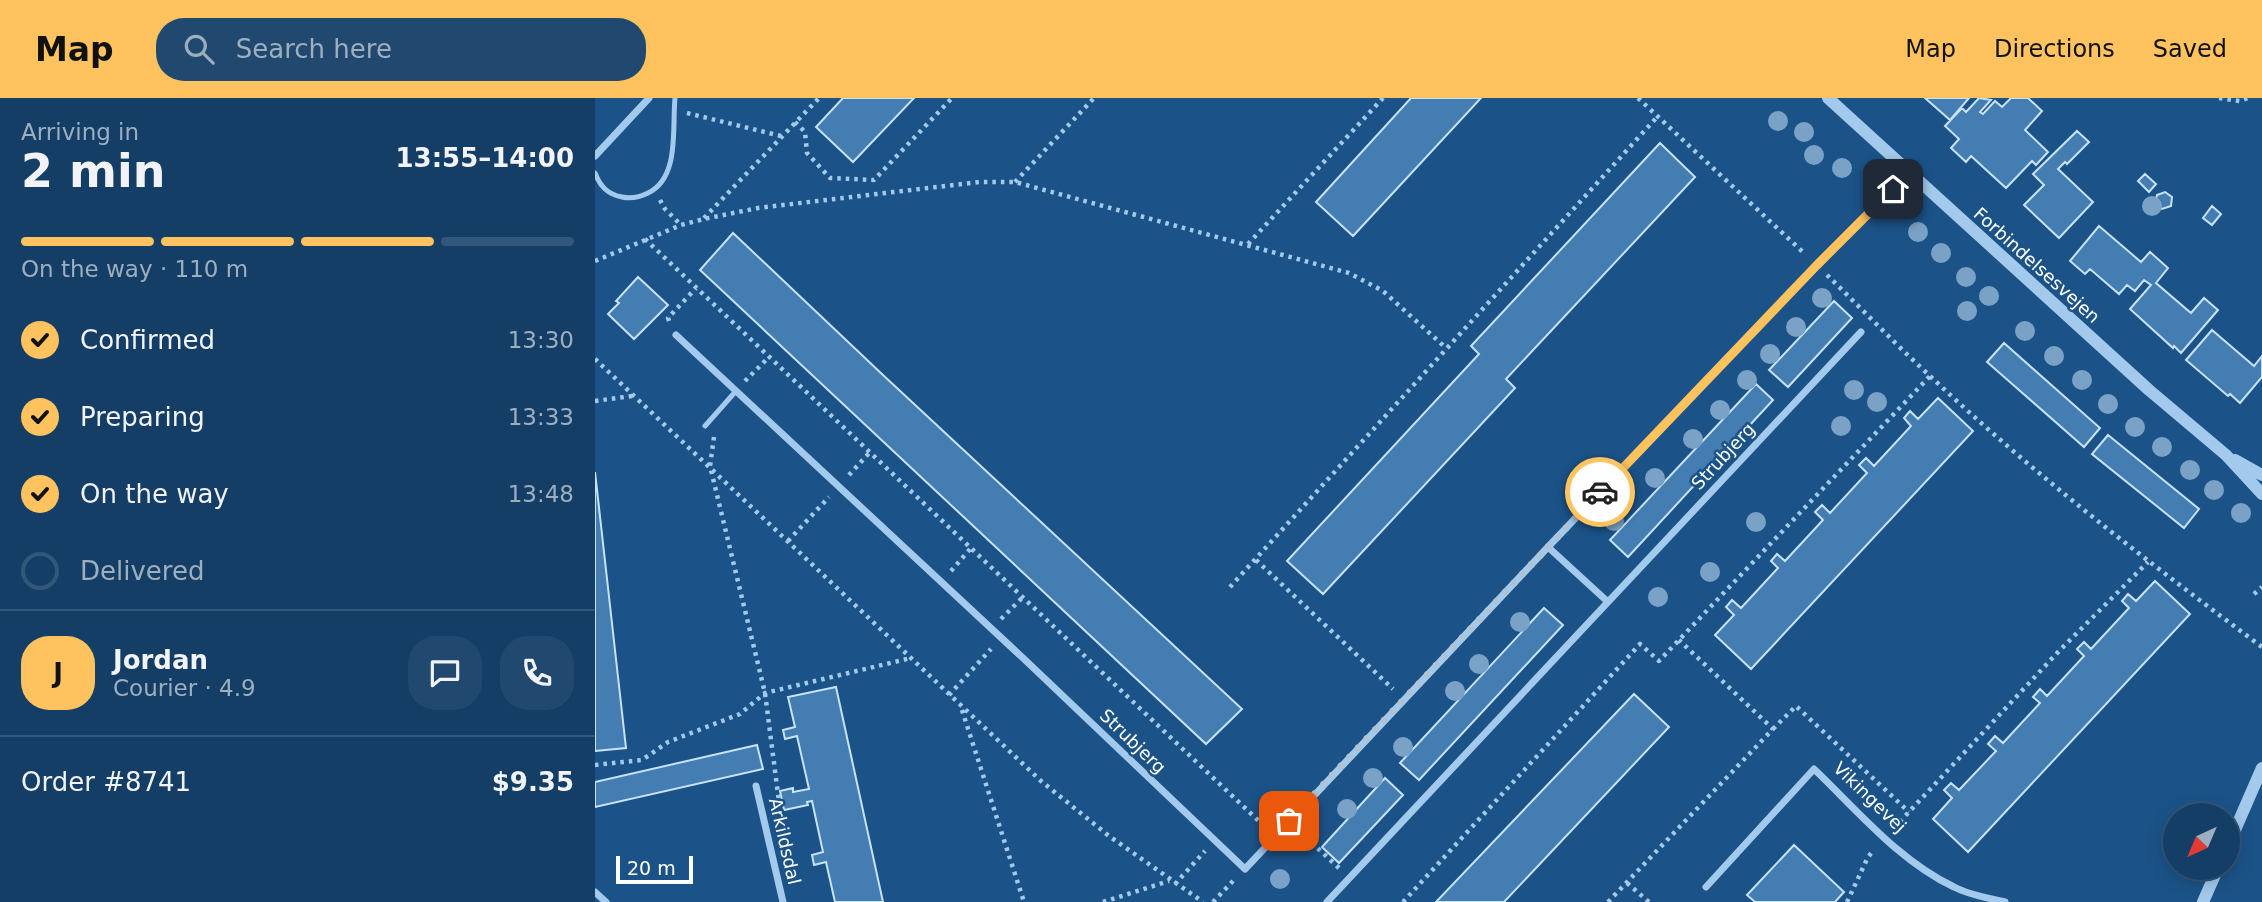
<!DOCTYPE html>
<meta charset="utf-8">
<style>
:root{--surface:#143e66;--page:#21496f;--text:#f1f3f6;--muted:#9daebf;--line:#33577a;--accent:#fec35f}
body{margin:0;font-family:"DejaVu Sans",sans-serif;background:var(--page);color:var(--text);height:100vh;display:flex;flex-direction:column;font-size:26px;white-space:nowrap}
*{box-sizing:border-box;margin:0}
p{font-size:23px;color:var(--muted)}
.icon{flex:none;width:38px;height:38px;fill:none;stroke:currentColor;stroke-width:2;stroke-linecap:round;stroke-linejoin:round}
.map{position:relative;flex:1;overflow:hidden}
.details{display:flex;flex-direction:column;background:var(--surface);width:595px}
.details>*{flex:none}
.needle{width:46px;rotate:224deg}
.fabs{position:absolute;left:1568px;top:705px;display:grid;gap:14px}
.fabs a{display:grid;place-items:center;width:77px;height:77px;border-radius:50%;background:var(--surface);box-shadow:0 4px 18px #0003,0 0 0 2px var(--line);font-size:35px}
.scale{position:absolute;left:21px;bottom:18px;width:77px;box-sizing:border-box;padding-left:7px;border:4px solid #fff;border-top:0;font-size:19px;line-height:24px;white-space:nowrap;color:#fff;-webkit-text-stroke:5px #1b5388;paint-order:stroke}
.pin{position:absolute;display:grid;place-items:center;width:60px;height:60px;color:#fff;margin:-30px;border-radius:14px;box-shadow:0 4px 10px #0006}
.courier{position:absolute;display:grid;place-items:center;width:70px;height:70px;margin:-35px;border:5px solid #fec35f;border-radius:50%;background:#fff;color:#222;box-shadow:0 2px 9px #0007}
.overview em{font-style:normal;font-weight:800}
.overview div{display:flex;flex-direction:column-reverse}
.overview{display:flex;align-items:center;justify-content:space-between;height:119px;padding:0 21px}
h1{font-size:46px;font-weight:800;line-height:52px}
.bar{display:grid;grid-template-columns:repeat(4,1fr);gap:10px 7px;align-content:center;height:84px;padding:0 21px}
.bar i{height:9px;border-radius:5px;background:var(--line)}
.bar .selected{background:var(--accent)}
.bar p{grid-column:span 4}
.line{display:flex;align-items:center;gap:18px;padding:0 21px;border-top:2px solid var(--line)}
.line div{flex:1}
.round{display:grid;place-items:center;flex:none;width:74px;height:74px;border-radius:28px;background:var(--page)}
ol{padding:0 21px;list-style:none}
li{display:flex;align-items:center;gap:21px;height:77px}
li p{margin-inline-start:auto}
li .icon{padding:7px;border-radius:50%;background:var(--accent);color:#111;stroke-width:4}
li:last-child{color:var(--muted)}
li i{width:38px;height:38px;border:4px solid var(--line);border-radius:50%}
header{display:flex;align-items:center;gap:42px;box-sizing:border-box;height:98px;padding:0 35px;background:var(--accent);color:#111}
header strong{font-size:33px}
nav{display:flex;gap:38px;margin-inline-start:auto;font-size:24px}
.search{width:490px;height:63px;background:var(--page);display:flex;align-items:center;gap:18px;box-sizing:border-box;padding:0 24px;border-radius:28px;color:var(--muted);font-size:26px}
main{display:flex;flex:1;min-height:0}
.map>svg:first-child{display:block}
.building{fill:#437db1;stroke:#c8e2f9;stroke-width:2}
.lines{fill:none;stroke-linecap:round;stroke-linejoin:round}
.path{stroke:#a3caec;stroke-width:4.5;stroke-dasharray:3.5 5;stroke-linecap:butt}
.service{stroke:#a3caec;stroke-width:5}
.minor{stroke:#a3caec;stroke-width:7}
.tertiary{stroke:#a3caec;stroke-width:12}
.tree{fill:#7aa2c6}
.done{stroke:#afc3d5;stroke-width:7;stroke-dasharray:0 12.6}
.route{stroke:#fec35f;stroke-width:9}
.labels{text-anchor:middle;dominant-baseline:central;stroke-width:5;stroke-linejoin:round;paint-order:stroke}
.street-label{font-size:18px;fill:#fff;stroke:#1b5388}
</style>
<header>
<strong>Map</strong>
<div class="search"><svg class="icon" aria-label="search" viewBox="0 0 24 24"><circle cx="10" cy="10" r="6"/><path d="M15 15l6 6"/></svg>Search here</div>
<nav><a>Map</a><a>Directions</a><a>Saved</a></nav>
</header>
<main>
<section class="details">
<div class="overview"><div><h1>2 min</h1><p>Arriving in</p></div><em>13:55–14:00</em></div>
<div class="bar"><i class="selected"></i><i class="selected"></i><i class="selected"></i><i></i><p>On the way · 110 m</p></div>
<ol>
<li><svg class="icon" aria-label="check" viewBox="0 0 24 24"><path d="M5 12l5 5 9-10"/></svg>Confirmed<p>13:30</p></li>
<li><svg class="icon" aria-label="check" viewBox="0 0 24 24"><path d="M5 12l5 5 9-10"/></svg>Preparing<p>13:33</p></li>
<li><svg class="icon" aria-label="check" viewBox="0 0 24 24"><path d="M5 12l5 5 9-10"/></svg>On the way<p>13:48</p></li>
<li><i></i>Delivered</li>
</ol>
<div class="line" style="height:126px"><b class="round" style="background:var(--accent);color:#111">J</b><div><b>Jordan</b><p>Courier · 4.9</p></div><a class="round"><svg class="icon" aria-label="chat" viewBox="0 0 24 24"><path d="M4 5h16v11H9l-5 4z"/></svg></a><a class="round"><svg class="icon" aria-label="phone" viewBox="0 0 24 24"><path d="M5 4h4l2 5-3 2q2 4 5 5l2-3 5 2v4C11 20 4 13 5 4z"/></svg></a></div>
<div class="line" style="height:91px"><div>Order #8741</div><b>$9.35</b></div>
</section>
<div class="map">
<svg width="1667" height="804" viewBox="0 0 1667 804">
<rect width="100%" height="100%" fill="#1b5388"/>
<!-- building -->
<path class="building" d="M248 0H319L258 64 221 29Z
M816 0H886L758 138 721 104Z
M1330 0H1374L1355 22Z
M1384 0 1396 2 1385 14 1388 16 1400 3 1407 9 1416 0H1433L1447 13 1430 32 1453 54 1441 67 1437 63 1411 90 1376 58 1371 64 1356 50 1364 41 1350 28 1367 10 1371 14Z
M1482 33 1494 44 1472 66 1470 64 1463 71 1498 104 1464 140 1429 107 1449 87 1438 76Z
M1065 45 1100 79 911 281 920 290 728 496 692 463 884 256 876 248Z
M1550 76 1561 86 1554 94 1543 83Z
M1570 94 1577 99 1576 108 1567 111 1560 106 1562 97Z
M1617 108 1626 116 1617 127 1608 120Z
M1504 128 1546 164 1555 154 1573 170 1561 185 1596 215 1609 200 1623 212 1586 255 1579 248 1578 250 1535 211 1556 187 1549 182 1540 193 1532 187 1524 196 1495 171 1490 176 1475 163Z
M138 135 289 278 647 611 611 646 105 172Z
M43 179 73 207 39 241 13 216 24 205 21 203Z
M1239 203 1257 220 1193 289 1174 272Z
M1617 232 1659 268 1667 258V279L1645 305 1635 296 1633 298 1591 262Z
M1409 245 1505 330 1489 349 1392 264Z
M1161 286 1178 302 1033 459 1015 442Z
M1343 300 1378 333 1156 571 1120 537 1139 517 1131 509 1137 502 1146 510 1183 470 1176 463 1182 456 1190 463 1228 422 1220 414 1227 407 1235 415 1272 375 1264 367 1271 360 1279 368 1316 328 1309 320 1315 313 1323 321Z
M1513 337 1604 411 1589 430 1497 356Z
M0 374 31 650 0 653Z
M1560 483 1595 516 1373 754 1338 721 1357 700 1349 692 1356 685 1364 692 1401 653 1393 646 1400 638 1408 645 1445 605 1438 599 1445 591 1452 598 1489 558 1482 551 1489 544 1496 551 1534 510 1527 503 1533 496 1541 503Z
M949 510 968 527 824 682 805 665Z
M241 589 288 804H240L231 764 219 767 217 757 228 754 217 703 212 704 213 707 189 712 185 693 198 690V694L214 691 202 638 190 641 188 632 200 629 193 599Z
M1039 596 1074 629 909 804H841Z
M162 647 168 671 0 709V684Z
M790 680 808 697 744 765 727 749Z
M1199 747 1249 794 1240 804H1160L1152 797Z"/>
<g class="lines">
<!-- path -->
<path class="path" d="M1043 0 1210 156
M1624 0 1645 3 1653 0
M92 15 186 38
M200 24 210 34 212 55 235 80 279 82 357 0
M420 84 499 0
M65 102 70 111 86 127
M109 120 224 0
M50 141 669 728
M653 146 788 0
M0 163 86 127 109 121 163 110 384 84H420L754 175 788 193 851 250
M1232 177C1266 210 1299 245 1334 277 1438 376 1552 463 1667 549
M74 223 73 220 101 190
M0 261 446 683 514 738 608 804
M150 283 174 259
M0 303 37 298
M119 339 115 368 170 595 184 704
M254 377 275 354
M193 443 234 399
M661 462 798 591
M356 473 376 450
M635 489 1063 18
M1659 496 1667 489
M406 521 428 499
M354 597 396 551
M367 612 429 804
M1178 631 1201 608 1314 714
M0 667 47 662 73 644 145 616 170 595 316 560
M1299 730 1464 553 1553 464
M704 733 744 770
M1032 785 1054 804
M580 786 610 753
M508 804 574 783
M618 804 639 782
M808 804 1045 546 1064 563 1335 278
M1013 804 1178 631 1084 542
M1252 804 1273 759 1279 752"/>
<!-- service -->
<path class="service" d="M0 75C5 88 12 96 27 99 36 101 45 99 53 95 85 80 77 30 80 0
M110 328 141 293"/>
<!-- minor -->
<path class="minor" d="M0 58 54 0
M81 237 428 560 650 771 953 449 1222 167 1313 75
M953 449 1013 504
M161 688 188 804
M1111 789 1219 671C1262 712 1304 763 1359 789 1374 797 1393 800 1410 804
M0 794 11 804
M732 804 1266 234"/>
<!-- tertiary -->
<path class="tertiary" d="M1233 0 1554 292 1631 357 1667 396
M1640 362 1667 377
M1633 748 1667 670
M1608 804 1623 770"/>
</g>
<!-- trees -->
<g class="tree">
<circle cx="1183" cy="23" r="10"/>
<circle cx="1209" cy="34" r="10"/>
<circle cx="1219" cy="57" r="10"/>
<circle cx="1247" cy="70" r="10"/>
<circle cx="1557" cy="108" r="10"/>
<circle cx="1323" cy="134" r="10"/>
<circle cx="1346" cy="155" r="10"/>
<circle cx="1371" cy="179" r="10"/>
<circle cx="1394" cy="198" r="10"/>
<circle cx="1227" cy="200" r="10"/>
<circle cx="1372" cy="213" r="10"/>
<circle cx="1201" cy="229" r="10"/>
<circle cx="1430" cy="233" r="10"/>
<circle cx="1175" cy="256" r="10"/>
<circle cx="1459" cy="258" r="10"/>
<circle cx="1152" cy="282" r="10"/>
<circle cx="1487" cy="282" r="10"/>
<circle cx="1259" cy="292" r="10"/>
<circle cx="1282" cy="304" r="10"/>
<circle cx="1513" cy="306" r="10"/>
<circle cx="1125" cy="312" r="10"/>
<circle cx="1246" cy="328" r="10"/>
<circle cx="1540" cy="329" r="10"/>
<circle cx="1098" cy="341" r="10"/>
<circle cx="1567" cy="349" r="10"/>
<circle cx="1595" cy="372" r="10"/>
<circle cx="1060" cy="380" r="10"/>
<circle cx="1619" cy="392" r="10"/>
<circle cx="1646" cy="415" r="10"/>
<circle cx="1019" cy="423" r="10"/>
<circle cx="1161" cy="424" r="10"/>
<circle cx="1115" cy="474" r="10"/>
<circle cx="1063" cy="499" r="10"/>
<circle cx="925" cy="524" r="10"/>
<circle cx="884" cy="566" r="10"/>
<circle cx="860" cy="593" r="10"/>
<circle cx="808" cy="649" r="10"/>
<circle cx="778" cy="680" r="10"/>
<circle cx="752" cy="711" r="10"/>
<circle cx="685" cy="781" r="10"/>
</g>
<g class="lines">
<!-- done -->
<path class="done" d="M694 723 1005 394"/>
<!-- route -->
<path class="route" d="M1005 394 1222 167 1298 91"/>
</g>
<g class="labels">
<!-- street labels -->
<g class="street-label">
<text transform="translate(1442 167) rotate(42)">Forbindelsesvejen</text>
<text transform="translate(1128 358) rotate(-47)">Strubjerg</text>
<text transform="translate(538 643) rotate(44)">Strubjerg</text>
<text transform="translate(1275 699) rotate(44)">Vikingevej</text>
<text transform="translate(190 743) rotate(77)">Arkildsdal</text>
</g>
</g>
</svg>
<div class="fabs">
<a><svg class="needle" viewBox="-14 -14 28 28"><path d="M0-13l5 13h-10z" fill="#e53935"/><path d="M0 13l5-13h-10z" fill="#9daebf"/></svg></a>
</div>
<div class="scale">20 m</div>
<div class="pin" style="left:694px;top:723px;background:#ea580c"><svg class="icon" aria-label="bag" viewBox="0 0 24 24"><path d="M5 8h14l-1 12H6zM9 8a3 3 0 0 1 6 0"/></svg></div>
<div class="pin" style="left:1298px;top:91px;background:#1f2937"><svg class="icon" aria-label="home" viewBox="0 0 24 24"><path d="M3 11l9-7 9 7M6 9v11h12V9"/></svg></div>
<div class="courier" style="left:1005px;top:394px"><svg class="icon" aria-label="car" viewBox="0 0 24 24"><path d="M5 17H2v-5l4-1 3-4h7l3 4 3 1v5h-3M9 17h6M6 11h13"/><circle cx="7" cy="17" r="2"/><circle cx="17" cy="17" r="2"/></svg></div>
</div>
</main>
